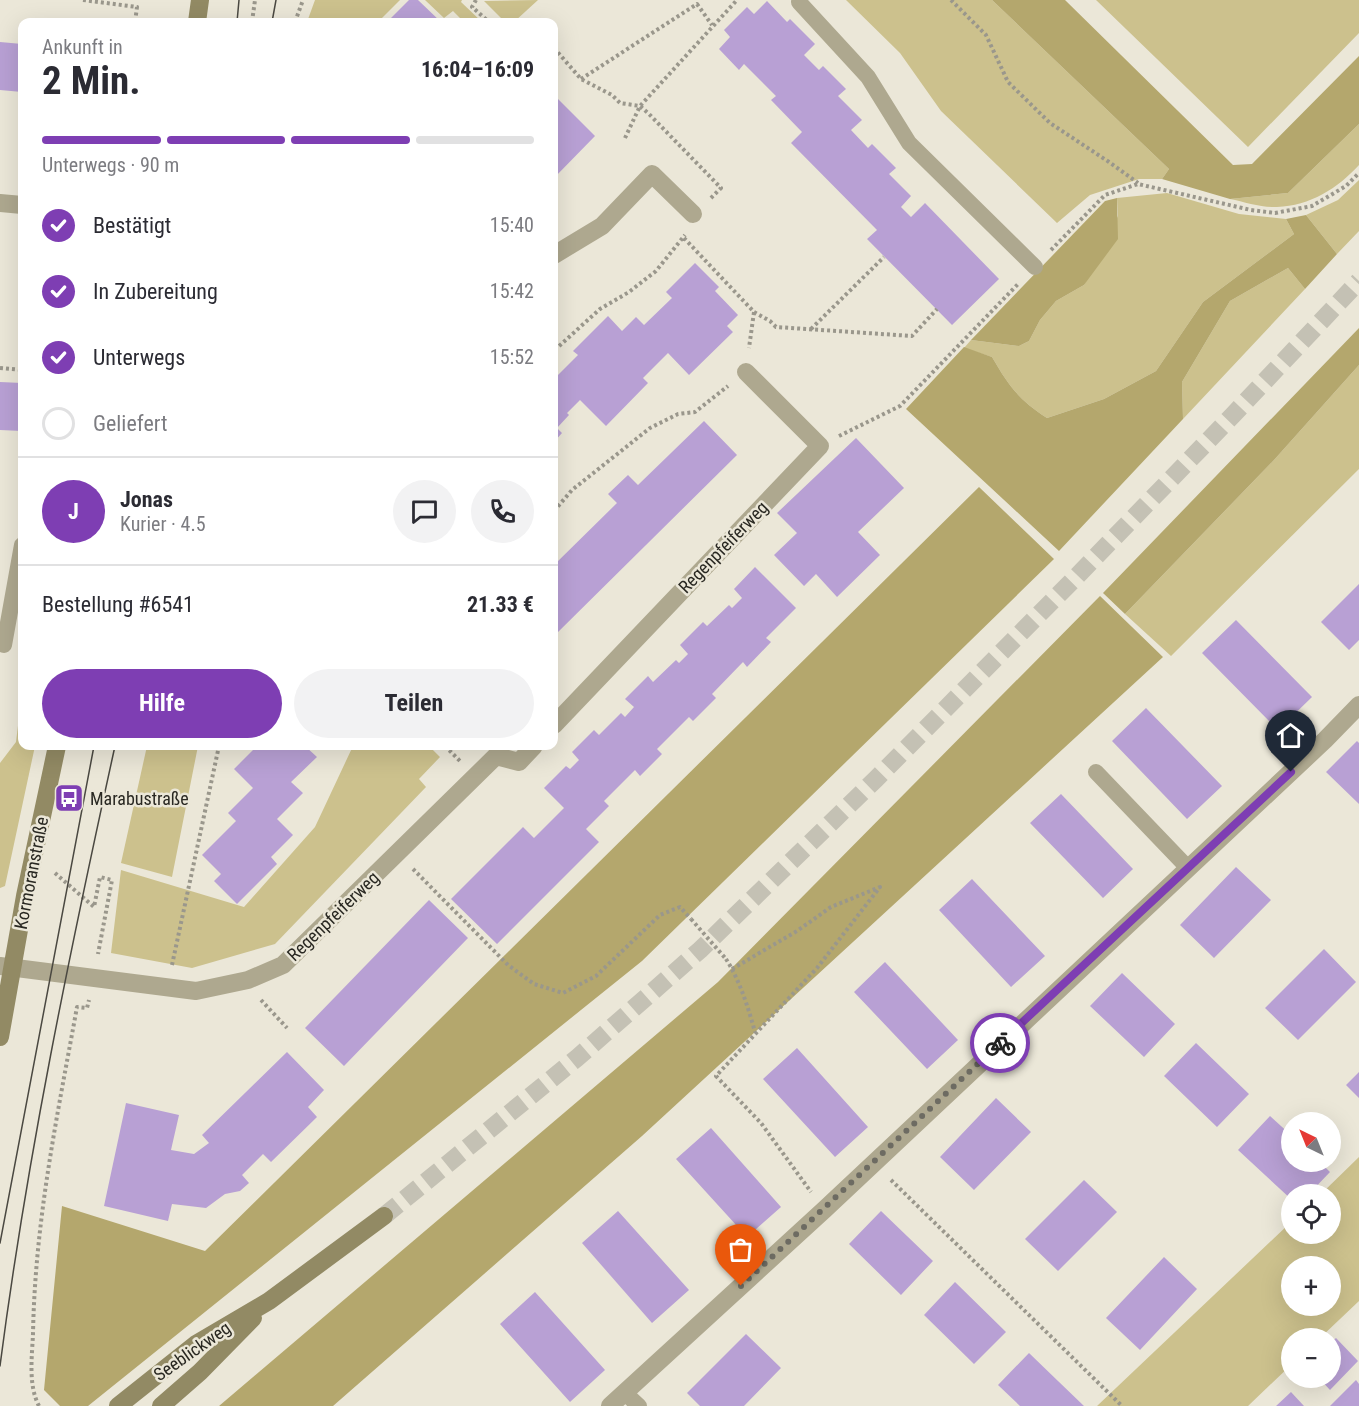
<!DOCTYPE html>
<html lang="de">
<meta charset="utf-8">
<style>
:root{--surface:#fff;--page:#f2f2f3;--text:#2b2b33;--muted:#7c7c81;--line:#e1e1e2;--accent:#7e3eb3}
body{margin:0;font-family:"Roboto Condensed",sans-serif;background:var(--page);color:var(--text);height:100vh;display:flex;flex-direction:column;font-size:22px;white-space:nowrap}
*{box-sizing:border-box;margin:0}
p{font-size:20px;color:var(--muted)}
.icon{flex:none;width:33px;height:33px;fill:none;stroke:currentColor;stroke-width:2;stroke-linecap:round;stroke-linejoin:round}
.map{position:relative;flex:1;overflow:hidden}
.sheet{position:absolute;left:18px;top:18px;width:540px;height:732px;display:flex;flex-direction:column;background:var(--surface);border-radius:12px;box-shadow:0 6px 24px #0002}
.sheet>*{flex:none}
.needle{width:39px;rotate:317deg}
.buttons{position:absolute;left:1281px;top:1112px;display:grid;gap:12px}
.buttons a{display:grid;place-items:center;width:60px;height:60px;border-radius:50%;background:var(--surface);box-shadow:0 6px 24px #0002;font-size:30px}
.pin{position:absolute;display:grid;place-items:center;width:51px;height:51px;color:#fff;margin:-62px -26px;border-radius:50% 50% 50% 0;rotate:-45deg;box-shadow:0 0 6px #0007}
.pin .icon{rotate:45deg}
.courier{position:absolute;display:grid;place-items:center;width:60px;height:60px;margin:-30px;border:4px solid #7e3eb3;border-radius:50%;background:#fff;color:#222;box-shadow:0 2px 8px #0007}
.head em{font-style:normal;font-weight:700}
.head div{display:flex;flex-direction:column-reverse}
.head{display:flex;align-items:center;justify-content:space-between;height:102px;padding:0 24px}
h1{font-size:39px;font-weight:700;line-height:45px}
.bar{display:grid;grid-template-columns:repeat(4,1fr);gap:9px 6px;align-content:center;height:72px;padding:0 24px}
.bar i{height:8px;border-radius:4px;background:var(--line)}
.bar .selected{background:var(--accent)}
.bar p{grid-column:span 4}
.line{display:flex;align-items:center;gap:15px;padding:0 24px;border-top:2px solid var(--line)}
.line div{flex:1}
.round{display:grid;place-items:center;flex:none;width:63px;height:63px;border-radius:32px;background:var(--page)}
ol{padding:0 24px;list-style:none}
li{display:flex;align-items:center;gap:18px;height:66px}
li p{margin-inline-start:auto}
li .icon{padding:6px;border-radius:50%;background:var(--accent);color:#fff;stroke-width:4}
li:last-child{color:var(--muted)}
li i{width:33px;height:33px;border:3px solid var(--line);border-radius:50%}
.primary-button{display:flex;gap:12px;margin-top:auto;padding:12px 24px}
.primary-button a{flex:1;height:69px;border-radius:36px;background:var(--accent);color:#fff;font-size:24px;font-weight:700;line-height:69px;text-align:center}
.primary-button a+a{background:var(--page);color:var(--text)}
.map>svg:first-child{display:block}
.green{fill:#ccc18d;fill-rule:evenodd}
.forest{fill:#b4a76d}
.building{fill:#b8a0d4}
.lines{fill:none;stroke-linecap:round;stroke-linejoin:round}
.secondary-tunnel{stroke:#c4c1b4;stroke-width:18;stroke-dasharray:18 9;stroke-linecap:butt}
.path{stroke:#9a978c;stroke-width:4;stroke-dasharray:3 3;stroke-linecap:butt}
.lane{stroke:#aea88f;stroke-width:16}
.street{stroke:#aea88f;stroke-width:18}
.secondary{stroke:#928a64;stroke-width:18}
.tram{stroke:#4a4841;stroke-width:1.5}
.path-bridge{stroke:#9a978c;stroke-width:4;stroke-dasharray:3 3;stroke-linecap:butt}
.done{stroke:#6d6b62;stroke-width:6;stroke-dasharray:0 10.8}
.route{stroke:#7e3eb3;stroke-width:8}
.labels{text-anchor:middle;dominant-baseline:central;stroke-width:5;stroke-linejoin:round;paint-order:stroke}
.street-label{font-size:18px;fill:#292822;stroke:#ebe7d8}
.poi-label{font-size:18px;fill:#292822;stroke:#ebe7d8;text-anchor:start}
</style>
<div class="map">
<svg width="1359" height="1406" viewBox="0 0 1359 1406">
<rect width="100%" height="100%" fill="#ebe7d8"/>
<!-- green -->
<path class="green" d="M315 0H400L378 22H307Z
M425 0H462L461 2 482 22H464L453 11 444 18Z
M538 0 514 22H505L484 1Z
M846 0H992L1169 169 1162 179H1139L1090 195 1057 223 941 111 900 53Z
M1096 0H1359V33L1248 147Z
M1359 124V165C1338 188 1310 206 1277 207 1262 208 1245 202 1230 199L1288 193Z
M1359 180V231L1337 254 1306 215 1338 200Z
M1167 193 1239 214 1286 219 1294 234 1203 302 1156 371 1104 399 1047 418C1018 399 1009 386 992 357L964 348 971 340 1019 346 1029 341 1040 320 1056 301 1084 285 1118 216 1117 198Z
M1288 268 1305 289 1183 419 1182 382 1230 301Z
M1359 365V469L1171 656 1125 614 1274 460Z
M22 693V746H35L5 886 0 888V763L16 742Z
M147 746H198L172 877 121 863Z
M353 746H429L440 757 419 779 426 787 275 944 192 968 111 953 121 870 244 907 315 827Z
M1359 1157V1301L1320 1338H1292L1291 1365 1248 1406H1097L1291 1222 1292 1233H1330V1194H1321ZM1292 1266H1330V1305H1292Z"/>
<!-- forest -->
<path class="forest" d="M992 0H1065L1233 165 1252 164 1359 56V124L1288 193 1230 199 1162 179 1169 169Z
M1117 198 1118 239 1084 285 1056 301 1040 320 1029 341 1019 346 971 340 1105 201Z
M1306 215 1337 254 1305 289 1288 268 1230 301 1182 382 1183 419 1059 551 906 409 964 347 992 357C1009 386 1018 399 1047 418L1104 399 1156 371 1203 302 1294 234 1286 219Z
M1359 328V365L1274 460 1125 614 1103 593Z
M979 487 1054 559 642 961 88 1406H60L44 1390 62 1206 205 1251Z
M1100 596 1163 657 642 1136 333 1406H219L718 982Z"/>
<!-- building -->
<path class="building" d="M409 0H418L441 22H387Z
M767 1 787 22 790 19 815 44 804 55 819 70 823 66 846 89 838 96 862 120 851 130 868 148 872 144 896 168 889 174 911 196 901 207 911 217 925 203 999 279 952 325 867 239 877 230 791 143 802 132 771 100 776 96 744 64 739 70 719 49 730 37 724 30 747 7 754 14Z
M0 42 22 44V92L0 90Z
M554 95 595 136 554 178Z
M695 263 719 287 715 291 738 315 727 326 733 332 689 375 668 353 643 378 648 383 606 426 580 400 567 413 569 415 557 428 562 433 554 442V370L558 375 578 355 573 351 608 316 622 331 636 317 644 325 672 298 666 292Z
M0 382 22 383V431L0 430Z
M704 421 737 455 554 636V565L617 503 608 494 628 475 638 485Z
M856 438 904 488 858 532 880 555 837 597 816 574 804 586 774 555 797 533 777 513Z
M755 567 796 608 766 638 771 642 747 667 743 662 712 694 716 698 693 721 689 717 657 749 662 754 640 776 635 770 604 801 609 806 586 829 599 842 497 944 451 899 523 827 534 838 564 808 544 788 566 766 570 769 579 760 572 752 594 730 599 735 621 713 625 717 634 707 625 699 648 676 653 682 676 660 679 663 688 654 680 645 703 622 707 626 729 605 732 608 742 598 734 589Z
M1359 584V640L1349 650 1321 622Z
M1236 620 1312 697 1278 730 1202 653Z
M1146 708 1222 786 1187 819 1112 741Z
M1357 741 1359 743V804L1326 772Z
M257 746H305L317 757 291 782 303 793 277 819 293 835 271 857 277 864 237 904 214 881 221 874 202 855 236 821 228 813 253 788 234 769Z
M1061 794 1133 869 1103 898 1030 823Z
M1236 867 1271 900 1214 958 1180 925Z
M972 879 1045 956 1011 987 939 910Z
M429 900 468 938 344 1066 305 1028Z
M1324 949 1356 982 1298 1040 1265 1008Z
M885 962 958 1040 927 1069 854 992Z
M1122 973 1175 1024 1144 1057 1090 1006Z
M1196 1043 1249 1094 1217 1127 1164 1076Z
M797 1048 868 1127 835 1157 763 1079Z
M287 1052 324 1090 308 1107 317 1117 271 1162 263 1154 242 1175 249 1183 240 1191 225 1194 206 1208 172 1204 168 1221 104 1206 126 1103 179 1115 171 1150 194 1154 209 1143 202 1135Z
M1359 1072V1098L1346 1085Z
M996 1098 1031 1132 974 1190 940 1157Z
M1270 1116 1292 1136V1161H1319L1330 1172 1309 1194H1292V1200L1238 1150Z
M711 1128 781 1207 747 1237 676 1159Z
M1084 1180 1117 1212 1058 1271 1025 1239Z
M618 1211 689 1290 652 1323 582 1243Z
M881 1211 933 1261 901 1295 849 1244Z
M1164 1257 1197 1289 1140 1350 1106 1318Z
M955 1282 1006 1332 974 1364 924 1315Z
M535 1292 605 1370 570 1402 500 1324Z
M746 1334 781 1368 744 1406H700L687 1393Z
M1336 1338 1358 1361 1330 1390 1318 1377H1330V1343Z
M1029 1353 1058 1381 1084 1406H1020L998 1385Z
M1356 1380 1359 1384V1406H1330Z
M1291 1392 1304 1406H1276Z"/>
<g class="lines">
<!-- secondary-tunnel -->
<path class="secondary-tunnel" d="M384 1216 577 1058 700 950 876 779 1076 577 1233 415 1359 281"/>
<!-- path -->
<path class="path" d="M83 0 137 7 135 22
M476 0 472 7 489 22
M951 0 986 35 1008 82 1050 123 1109 162 1138 183
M252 22 255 0
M295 22 303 0
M554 48 581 79 612 95 620 103 640 106 649 114 721 188 709 200
M581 79 697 4 712 25
M625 138 640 106 737 0
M684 238 754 312 749 348
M1051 250 1105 195 1138 184 1251 210 1275 213 1312 206 1346 186 1359 173
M754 312 770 321 776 327 912 336 937 309
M811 329 884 257
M554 349 558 347 600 309 629 292 656 271 685 235
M0 368 22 370
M839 436 900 406 1019 283
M554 511 572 490 650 428 678 414 695 412 728 386
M445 746 460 761
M413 869 508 965 534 984 563 993 596 976 660 915 680 907 691 919
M55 873 94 907 100 877 112 880 98 954
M726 959C740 981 748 1007 755 1032
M172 965 219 746
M732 969 797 931 831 907 880 887 817 968 716 1076 761 1123 811 1192
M261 1000 287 1028
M891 1180 1122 1406
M39 1406C28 1385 32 1357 33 1334 35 1221 57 1117 77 1007L87 1008 89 1000"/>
<!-- lane -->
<path class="lane" d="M799 2 868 77 909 143 1035 267
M4 645 22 545
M1096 772 1188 868
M625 1393 639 1406"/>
<!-- street -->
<path class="street" d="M0 203 22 205
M554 255 602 226 652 174 693 214
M554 725 820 446 746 372
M0 966 196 991 248 980 283 965 496 756 519 762 534 746
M610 1406 824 1210 1325 740 1359 705"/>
<!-- secondary -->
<path class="secondary" d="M197 22 200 0
M0 1037 25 896 57 746
M118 1406 196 1344 269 1301 384 1216
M161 1406 200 1372 253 1318"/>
<!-- tram -->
<path class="tram" d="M237 22 239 0
M272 22 276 0
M0 1243 94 746
M0 1366C27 1157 70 951 115 746"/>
<!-- path-bridge -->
<path class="path-bridge" d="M691 919 726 959"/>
</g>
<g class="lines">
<!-- done -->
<path class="done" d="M741 1286 1000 1043"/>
<!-- route -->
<path class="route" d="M1000 1043 1291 772"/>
</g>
<!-- icons -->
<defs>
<g id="bus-square" transform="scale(1.5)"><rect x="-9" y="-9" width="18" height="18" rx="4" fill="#7e3eb3" stroke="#ebe7d8"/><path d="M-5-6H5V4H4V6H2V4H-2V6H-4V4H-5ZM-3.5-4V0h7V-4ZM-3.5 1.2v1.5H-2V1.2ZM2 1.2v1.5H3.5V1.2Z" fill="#fff"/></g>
</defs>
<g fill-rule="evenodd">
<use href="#bus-square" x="69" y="798"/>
</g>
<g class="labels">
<!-- street labels -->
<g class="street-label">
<text transform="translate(723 547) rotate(-46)">Regenpfeiferweg</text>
<text transform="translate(31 873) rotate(-79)">Kormoranstraße</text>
<text transform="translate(333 916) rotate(-44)">Regenpfeiferweg</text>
<text transform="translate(192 1351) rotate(-35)">Seeblickweg</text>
</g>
<!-- poi labels -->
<g class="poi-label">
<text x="90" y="798">Marabustraße</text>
</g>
</g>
</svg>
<div class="buttons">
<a><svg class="needle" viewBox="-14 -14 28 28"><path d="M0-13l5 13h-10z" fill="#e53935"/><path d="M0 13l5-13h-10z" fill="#7c7c81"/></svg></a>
<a><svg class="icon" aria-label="locate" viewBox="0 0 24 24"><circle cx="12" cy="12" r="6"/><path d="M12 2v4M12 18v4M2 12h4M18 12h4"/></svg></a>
<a>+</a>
<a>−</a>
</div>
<div class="pin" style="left:741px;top:1286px;background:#ea580c"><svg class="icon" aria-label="bag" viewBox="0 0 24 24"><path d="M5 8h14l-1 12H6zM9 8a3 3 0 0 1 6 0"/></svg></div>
<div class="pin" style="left:1291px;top:772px;background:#1f2937"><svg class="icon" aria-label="home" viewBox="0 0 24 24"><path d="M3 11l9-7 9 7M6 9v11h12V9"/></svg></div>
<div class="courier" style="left:1000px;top:1043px"><svg class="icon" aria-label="bike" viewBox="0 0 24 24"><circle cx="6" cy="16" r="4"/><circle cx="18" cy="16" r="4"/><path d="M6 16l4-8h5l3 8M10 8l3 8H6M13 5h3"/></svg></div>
<section class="sheet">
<div class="head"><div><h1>2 Min.</h1><p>Ankunft in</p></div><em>16:04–16:09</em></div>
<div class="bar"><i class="selected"></i><i class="selected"></i><i class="selected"></i><i></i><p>Unterwegs · 90 m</p></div>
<ol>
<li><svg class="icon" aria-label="check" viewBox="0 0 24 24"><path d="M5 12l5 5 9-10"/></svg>Bestätigt<p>15:40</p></li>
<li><svg class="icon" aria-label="check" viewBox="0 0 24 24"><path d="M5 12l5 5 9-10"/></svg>In Zubereitung<p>15:42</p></li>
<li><svg class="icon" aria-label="check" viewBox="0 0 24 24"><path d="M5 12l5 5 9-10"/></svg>Unterwegs<p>15:52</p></li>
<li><i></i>Geliefert</li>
</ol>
<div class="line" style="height:108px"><b class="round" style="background:var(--accent);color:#fff">J</b><div><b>Jonas</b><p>Kurier · 4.5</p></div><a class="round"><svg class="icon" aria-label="chat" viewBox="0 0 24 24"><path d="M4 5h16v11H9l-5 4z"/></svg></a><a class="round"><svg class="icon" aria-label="phone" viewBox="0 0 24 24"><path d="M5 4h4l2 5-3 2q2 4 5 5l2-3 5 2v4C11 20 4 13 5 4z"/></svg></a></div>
<div class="line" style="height:78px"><div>Bestellung #6541</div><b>21.33 €</b></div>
<div class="primary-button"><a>Hilfe</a><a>Teilen</a></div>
</section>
</div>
